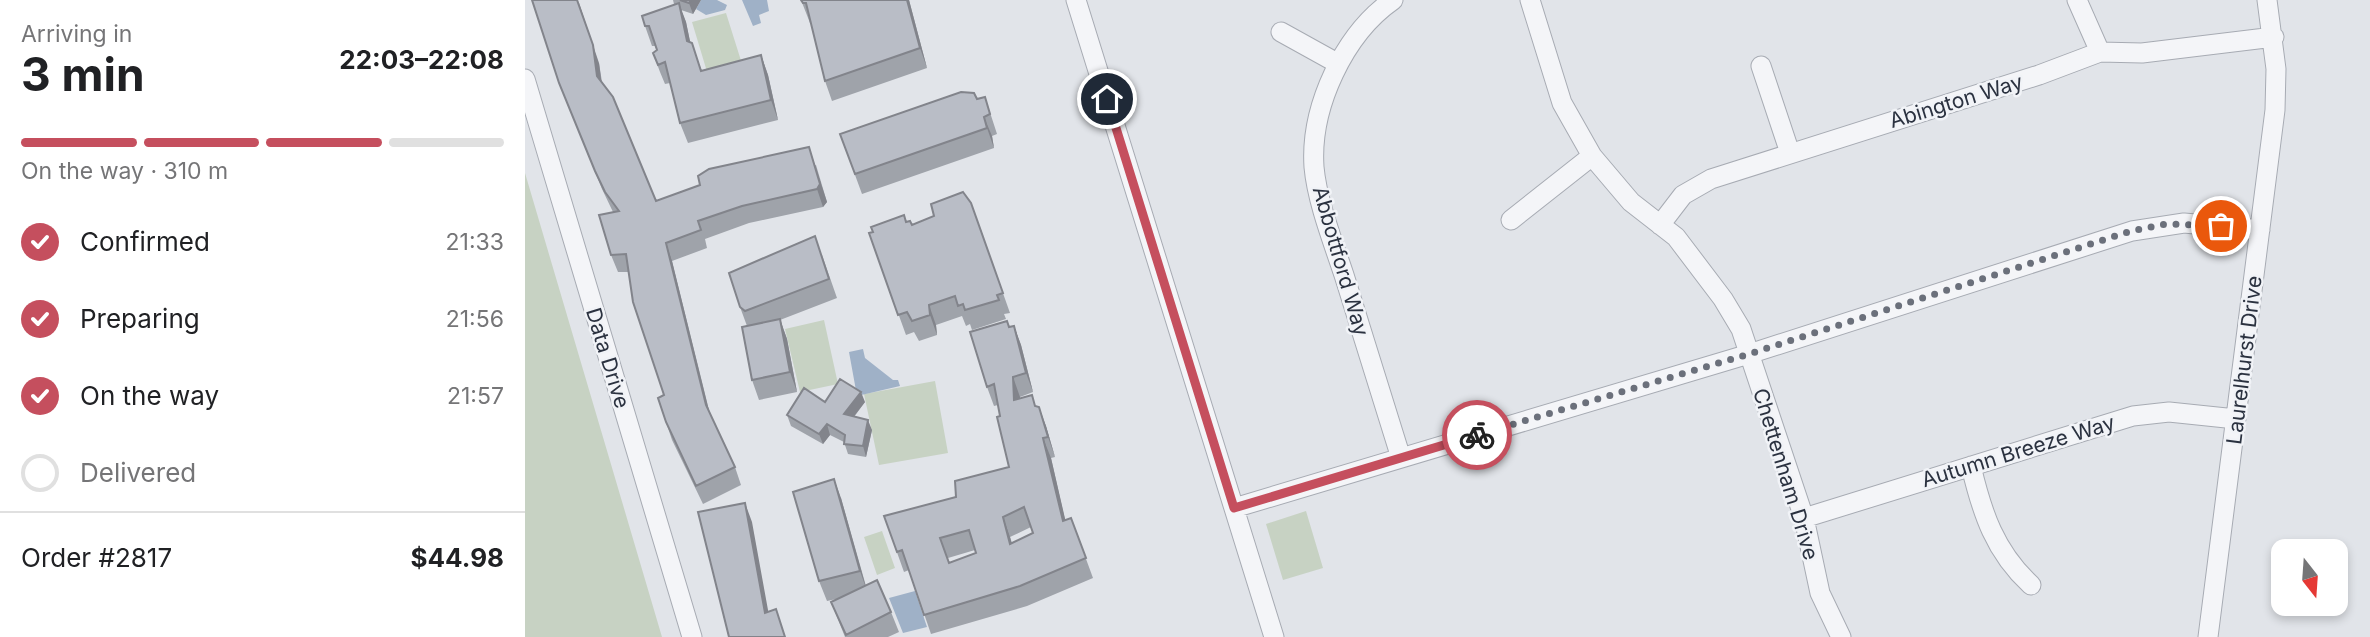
<!DOCTYPE html>
<meta charset="utf-8">
<style>
:root{--surface:#fff;--page:#f6f6f6;--text:#202124;--muted:#757577;--line:#e0e0e0;--accent:#c54f5e}
body{margin:0;font-family:Inter,sans-serif;background:var(--page);color:var(--text);height:100vh;display:flex;flex-direction:column;font-size:26px;white-space:nowrap}
*{box-sizing:border-box;margin:0}
p{font-size:23px;color:var(--muted)}
.icon{flex:none;width:38px;height:38px;fill:none;stroke:currentColor;stroke-width:2;stroke-linecap:round;stroke-linejoin:round}
.map{position:relative;flex:1;overflow:hidden}
.drawer{display:flex;flex-direction:column;background:var(--surface);width:525px}
.drawer>*{flex:none}
.needle{width:46px;rotate:163deg}
.controls{position:absolute;left:1746px;top:539px;display:grid;gap:14px}
.controls a{display:grid;place-items:center;width:77px;height:77px;border-radius:14px;background:var(--surface);box-shadow:0 4px 10px #0003;font-size:35px}
.pin{position:absolute;display:grid;place-items:center;width:60px;height:60px;color:#fff;margin:-30px;border:4px solid #fff;border-radius:50%;box-shadow:0 2px 7px #0007}
.courier{position:absolute;display:grid;place-items:center;width:70px;height:70px;margin:-35px;border:5px solid #c54f5e;border-radius:50%;background:#fff;color:#222;box-shadow:0 2px 9px #0007}
.head em{font-style:normal;font-weight:700}
.head div{display:flex;flex-direction:column-reverse}
.head{display:flex;align-items:center;justify-content:space-between;height:119px;padding:0 21px}
h1{font-size:46px;font-weight:700;line-height:52px}
.bar{display:grid;grid-template-columns:repeat(4,1fr);gap:10px 7px;align-content:center;height:84px;padding:0 21px}
.bar i{height:9px;border-radius:5px;background:var(--line)}
.bar .current{background:var(--accent)}
.bar p{grid-column:span 4}
.line{display:flex;align-items:center;gap:18px;padding:0 21px;border-top:2px solid var(--line)}
.line div{flex:1}
ol{padding:0 21px;list-style:none}
li{display:flex;align-items:center;gap:21px;height:77px}
li p{margin-inline-start:auto}
li .icon{padding:7px;border-radius:50%;background:var(--accent);color:#fff;stroke-width:4}
li:last-child{color:var(--muted)}
li i{width:38px;height:38px;border:4px solid var(--line);border-radius:50%}
main{display:flex;flex:1;min-height:0}
.map>svg:first-child{display:block}
.green{fill:#c7d2c3}
.water{fill:#9fb1c7}
.lines{fill:none;stroke-linecap:round;stroke-linejoin:round}
.minor-casing{stroke:#a7abb3;stroke-width:21}
.minor{stroke:#f4f5f8;stroke-width:19}
.wall{fill:#9fa3aa;fill-rule:evenodd}
.shaded-wall{fill:#82848b}
.building{fill:#b9bdc6;stroke:#82848b;stroke-width:2;fill-rule:evenodd}
.done{stroke:#6b707b;stroke-width:7;stroke-dasharray:0 12.6}
.route{stroke:#c54f5e;stroke-width:9}
.labels{text-anchor:middle;dominant-baseline:central;stroke-width:5;stroke-linejoin:round;paint-order:stroke}
.street-label{font-size:21px;fill:#2b3240;stroke:#f1f3f7}
</style>
<main>
<section class="drawer">
<div class="head"><div><h1>3 min</h1><p>Arriving in</p></div><em>22:03–22:08</em></div>
<div class="bar"><i class="current"></i><i class="current"></i><i class="current"></i><i></i><p>On the way · 310 m</p></div>
<ol>
<li><svg class="icon" aria-label="check" viewBox="0 0 24 24"><path d="M5 12l5 5 9-10"/></svg>Confirmed<p>21:33</p></li>
<li><svg class="icon" aria-label="check" viewBox="0 0 24 24"><path d="M5 12l5 5 9-10"/></svg>Preparing<p>21:56</p></li>
<li><svg class="icon" aria-label="check" viewBox="0 0 24 24"><path d="M5 12l5 5 9-10"/></svg>On the way<p>21:57</p></li>
<li><i></i>Delivered</li>
</ol>
<div class="line" style="height:91px"><div>Order #2817</div><b>$44.98</b></div>
</section>
<div class="map">
<svg width="1845" height="637" viewBox="0 0 1845 637">
<rect width="100%" height="100%" fill="#e1e4e9"/>
<!-- green -->
<path class="green" d="M201 13 218 67 183 75 167 22Z
M0 173 137 637H0Z
M299 320 313 384 275 392 260 329Z
M410 381 423 453 354 465 339 394Z
M781 511 798 568 758 580 741 524Z
M357 531 370 568 352 575 339 537Z"/>
<!-- water -->
<path class="water" d="M176 0H192L202 5 200 10 181 15 171 9Z
M217 0H242L244 11 234 15 236 23 228 26Z
M338 349 340 358 368 380H373L375 386 332 396 324 352Z
M390 591 402 627 378 633 364 598Z"/>
<g class="lines">
<!-- minor casing -->
<g class="minor-casing">
<path id="minor" d="M551 0 749 637
M868 0C819 34 785 107 789 167 792 201 808 242 819 275 838 336 857 397 876 458
M1005 0 1037 103 1067 156 1106 202 1151 237 1198 299 1216 329 1279 518 1295 593 1316 637
M1552 0 1575 52
M756 32 812 63
M1236 66 1265 153
M0 79 167 637
M986 220 1067 156
M1135 225 1158 195 1186 179 1514 75 1575 52 1617 53 1749 37
M1446 466C1457 513 1470 552 1506 585
M709 508 1224 354 1607 231 1659 223 1735 230
M1279 518 1608 416 1644 412 1711 419
M1683 637 1750 110 1751 69 1742 0"/>
</g>
<!-- minor -->
<use href="#minor" class="minor"/>
</g>
<!-- wall -->
<path class="wall" d="M148 0H176L168 14 156 10 161 22 165 42 177 71 236 55 243 75 253 120 163 143 155 123 145 83 140 84 135 72 128 53 132 50 130 46H127L120 26 149 4Z
M276 0H384L402 68 307 101 300 81 286 23H285Z
M74 63 77 82 131 201 291 165 302 202 298 207 224 223 180 239 182 248 147 261 185 414 210 467 216 485 178 504 147 440 141 422 139 395 103 272H93L86 255 88 212 77 189 34 83Z
M460 97 472 134 467 136 469 148 337 194 315 134Z
M446 203 485 313 479 314 481 319 447 330 445 324 441 326 437 316 411 325 412 335 394 341 389 332 381 335 344 233 381 222 387 225Z
M297 255 312 298 255 320 262 339 272 392 234 400 227 380 222 326 215 307Z
M489 326 496 345 508 392 495 397V398L511 406 521 426 530 457 526 458 540 520 546 518 568 578 502 606 406 634 384 570 379 572 359 516 431 497 484 467 473 405 469 406 462 387 484 327ZM506 527 508 533 487 543 485 537ZM450 550 451 553 424 563 423 558Z
M300 402H340L329 417 347 430 341 457 323 454 319 442 305 435 298 444 266 426 262 415Z
M316 498 341 586 366 612 374 632 363 637H320L306 602 316 598 302 601 294 581Z"/>
<!-- shaded-wall -->
<path class="shaded-wall" d="M53 0 74 63 78 94 72 76Z
M166 0H176L168 14 164 3Z
M382 0H384L402 68 395 48Z
M154 3 161 22 169 60 162 41Z
M236 55 243 75 253 120 246 100Z
M459 117 467 136 469 148 462 128Z
M284 147 302 202 298 207 292 189Z
M141 243 147 261 187 423 181 405Z
M404 305 411 325 412 335 405 315Z
M255 319 262 339 272 392 265 372Z
M489 326 496 345 508 392 501 373Z
M488 377 495 397 496 420 489 400Z
M336 392 340 402 323 424 319 414Z
M514 407 521 426 530 457 523 437Z
M343 420 347 430 341 457 338 446Z
M302 424 305 435 298 444 294 434Z
M518 438 526 458 545 540 538 521Z
M309 479 316 498 342 591 335 571Z
M220 503 227 522 247 632 240 613Z
M478 517 485 537 492 564 485 544Z"/>
<!-- building -->
<path class="building" d="M7 0H52L68 45 72 76 88 97 131 201 175 185 173 176 184 169 284 147 295 184 292 189 217 206 173 221 176 230 141 243 181 405 210 467 171 486 141 422 133 398 139 395 108 302 101 254 86 255 74 215 94 211 80 192 70 171 34 83Z
M155 0H166L164 3Z
M276 0H382L395 48 300 81 281 3H278Z
M154 3 162 41 167 43 176 71 236 55 246 100 155 123 140 62 133 65 128 53 132 50 124 26H120L117 16Z
M436 92 449 93 452 99 460 97 465 114 459 117 462 128 330 174 315 134Z
M438 192 446 203 478 293 472 295 474 300 440 310 438 304 433 306 430 296 404 305 405 315 387 321 382 312 373 315 344 233 348 232 346 227 379 215 381 222 385 221 387 225 409 216 406 204Z
M290 236 304 279 220 311 215 307 204 273Z
M255 319 265 372 227 380 217 327Z
M482 321 484 327 489 326 501 373 488 377 489 400 507 395 510 406 514 407 523 437 518 438 538 521 546 518 561 558 495 586 399 615 377 550 372 552 359 516 431 497 430 481 484 467 472 417 475 416 469 384 462 387 445 332ZM499 507 508 533 485 544 478 517ZM444 530 451 553 424 563 415 538Z
M315 379 336 392 319 414 343 420 338 446 319 444 320 435 302 424 294 434 262 415 279 388 300 402Z
M309 479 335 571 294 581 268 492Z
M220 503 240 613 251 609 260 637H204L173 512Z
M352 580 366 612 321 635 306 602Z"/>
<g class="lines">
<!-- done -->
<path class="done" d="M952 435 1224 354 1606 231 1641 224 1696 226"/>
<!-- route -->
<path class="route" d="M582 99 709 508 952 435"/>
</g>
<g class="labels">
<!-- street labels -->
<g class="street-label">
<text transform="translate(1431 101) rotate(-17)">Abington Way</text>
<text transform="translate(816 261) rotate(74)">Abbottford Way</text>
<text transform="translate(83 358) rotate(73)">Data Drive</text>
<text transform="translate(1719 360) rotate(-83)">Laurelhurst Drive</text>
<text transform="translate(1493 451) rotate(-17)">Autumn Breeze Way</text>
<text transform="translate(1261 474) rotate(73)">Chettenham Drive</text>
</g>
</g>
</svg>
<div class="controls">
<a><svg class="needle" viewBox="-14 -14 28 28"><path d="M0-13l5 13h-10z" fill="#e53935"/><path d="M0 13l5-13h-10z" fill="#757577"/></svg></a>
</div>
<div class="pin" style="left:1696px;top:226px;background:#ea580c"><svg class="icon" aria-label="bag" viewBox="0 0 24 24"><path d="M5 8h14l-1 12H6zM9 8a3 3 0 0 1 6 0"/></svg></div>
<div class="pin" style="left:582px;top:99px;background:#1f2937"><svg class="icon" aria-label="home" viewBox="0 0 24 24"><path d="M3 11l9-7 9 7M6 9v11h12V9"/></svg></div>
<div class="courier" style="left:952px;top:435px"><svg class="icon" aria-label="bike" viewBox="0 0 24 24"><circle cx="6" cy="16" r="4"/><circle cx="18" cy="16" r="4"/><path d="M6 16l4-8h5l3 8M10 8l3 8H6M13 5h3"/></svg></div>
</div>
</main>
